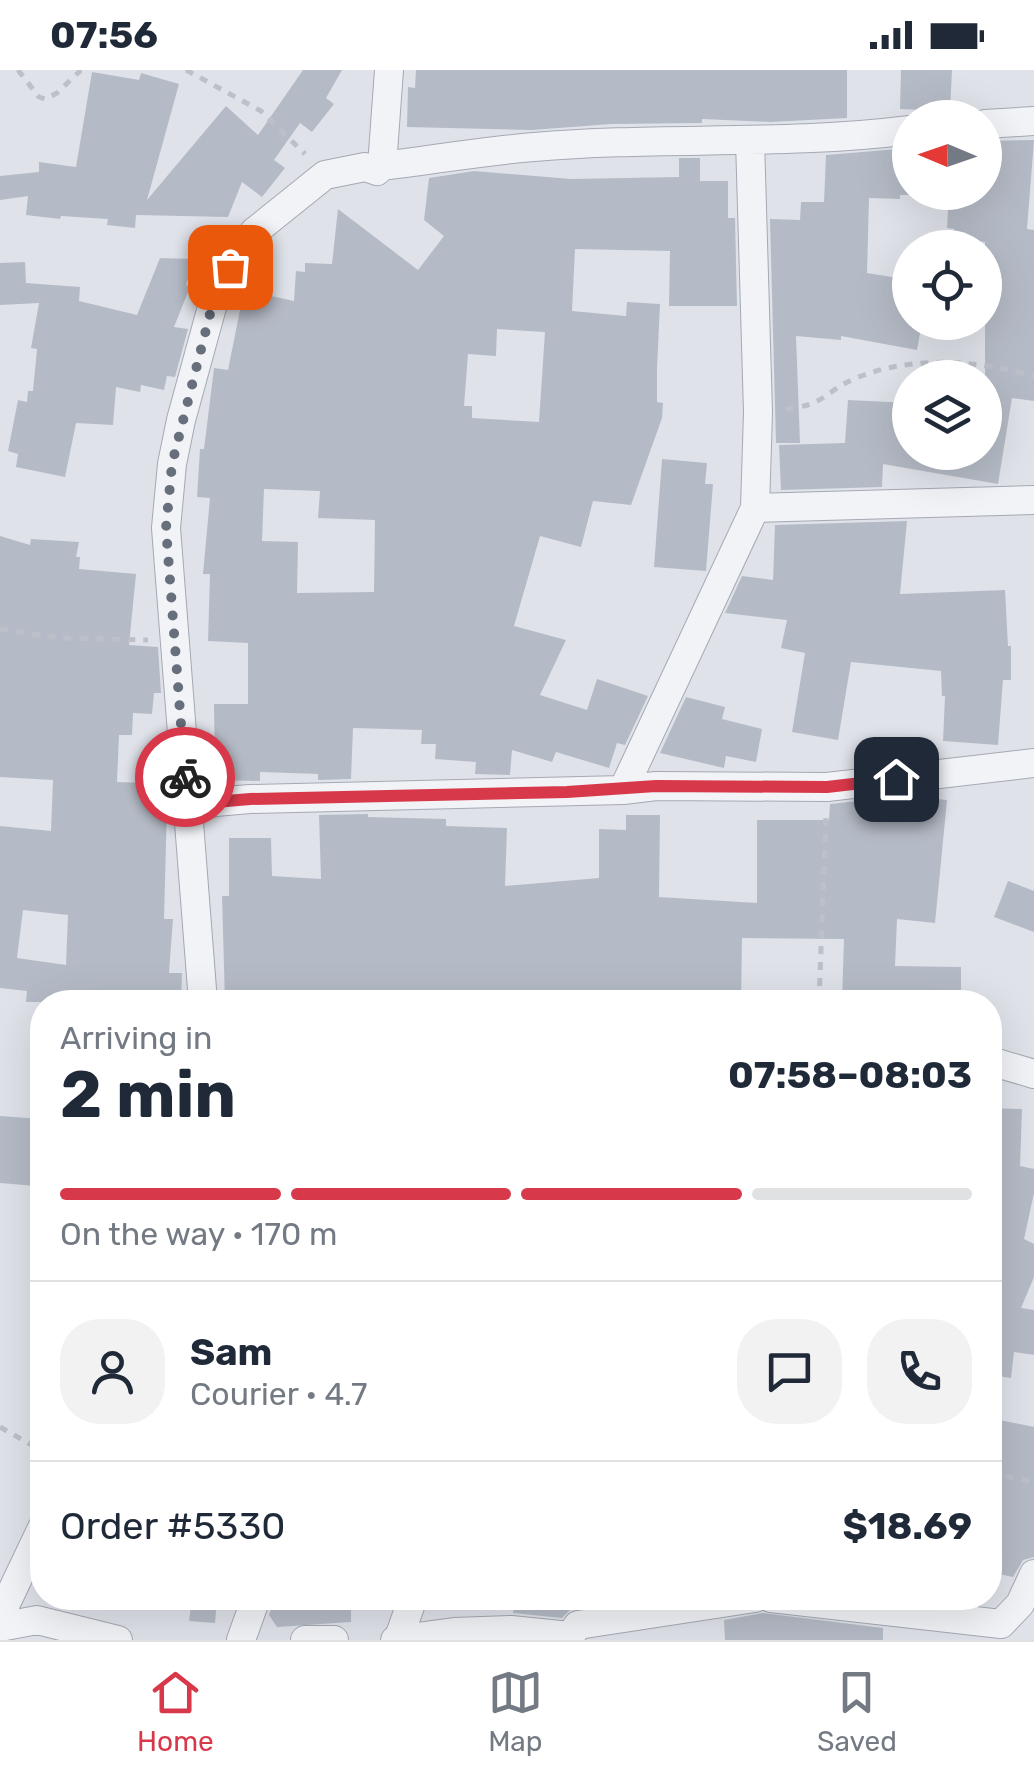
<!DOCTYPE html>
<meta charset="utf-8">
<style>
:root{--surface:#fff;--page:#f2f2f3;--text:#1f2937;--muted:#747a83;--line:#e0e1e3;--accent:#d8394a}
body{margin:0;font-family:Rubik,sans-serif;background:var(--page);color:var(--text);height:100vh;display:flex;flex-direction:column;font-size:38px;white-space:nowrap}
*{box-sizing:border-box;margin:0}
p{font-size:32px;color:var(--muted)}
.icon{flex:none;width:55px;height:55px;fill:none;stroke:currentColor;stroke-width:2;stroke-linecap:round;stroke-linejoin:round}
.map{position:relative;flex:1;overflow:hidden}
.panel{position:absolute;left:30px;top:920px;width:972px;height:620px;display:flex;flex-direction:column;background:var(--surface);border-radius:40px;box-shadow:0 10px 40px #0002}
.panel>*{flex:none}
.needle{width:65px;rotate:272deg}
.buttons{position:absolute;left:892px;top:30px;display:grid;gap:20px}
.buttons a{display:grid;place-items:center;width:110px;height:110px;border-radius:50%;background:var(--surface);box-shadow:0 10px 40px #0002;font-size:50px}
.pin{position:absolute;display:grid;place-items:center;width:85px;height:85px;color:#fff;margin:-42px;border-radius:20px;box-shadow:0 5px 15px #0006}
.courier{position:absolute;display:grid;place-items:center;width:100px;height:100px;margin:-50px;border:8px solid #d8394a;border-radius:50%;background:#fff;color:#222;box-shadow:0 2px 12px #0007}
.head em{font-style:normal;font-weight:700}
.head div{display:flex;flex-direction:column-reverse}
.head{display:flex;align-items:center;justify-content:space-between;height:170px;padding:0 30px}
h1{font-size:65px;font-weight:700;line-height:75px}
.bar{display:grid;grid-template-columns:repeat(4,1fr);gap:15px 10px;align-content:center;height:120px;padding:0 30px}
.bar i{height:12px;border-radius:8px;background:var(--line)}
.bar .selected{background:var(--accent)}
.bar p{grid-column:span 4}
.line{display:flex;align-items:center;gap:25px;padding:0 30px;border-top:2px solid var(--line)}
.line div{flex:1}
.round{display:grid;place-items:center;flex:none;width:105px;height:105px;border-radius:40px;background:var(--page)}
.status{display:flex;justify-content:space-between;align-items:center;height:70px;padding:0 50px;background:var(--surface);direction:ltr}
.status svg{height:28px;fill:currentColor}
.menu{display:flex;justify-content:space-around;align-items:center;height:140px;border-top:2px solid var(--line);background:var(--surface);font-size:28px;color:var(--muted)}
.menu a{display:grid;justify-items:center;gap:5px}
.menu .selected{color:var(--accent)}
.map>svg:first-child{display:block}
.building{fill:#b5bbc6;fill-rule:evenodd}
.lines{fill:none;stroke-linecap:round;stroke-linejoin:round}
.minor-casing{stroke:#a4a9b3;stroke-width:30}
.path{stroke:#bdc0c8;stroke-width:5;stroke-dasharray:8 8;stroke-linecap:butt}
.minor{stroke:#f2f3f7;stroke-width:28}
.done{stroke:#676e7c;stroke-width:10;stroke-dasharray:0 18}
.route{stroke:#d8394a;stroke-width:12}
</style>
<div class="status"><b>07:56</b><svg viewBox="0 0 49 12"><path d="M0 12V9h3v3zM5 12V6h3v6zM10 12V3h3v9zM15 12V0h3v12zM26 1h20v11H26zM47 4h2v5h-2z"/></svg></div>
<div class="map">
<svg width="1034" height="1570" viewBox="0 0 1034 1570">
<rect width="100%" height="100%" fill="#dfe2e9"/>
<!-- building -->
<path class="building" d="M303 0H342L326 28 334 34 312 62 300 53 274 90 285 98 262 127 242 112 228 147 136 145 135 158 107 155 108 149 61 146 60 149 26 145 28 126 0 130V106L39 102V92L76 97 92 2 139 10 141 3 179 14 147 130 226 36 258 65Z
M416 0H847V48L771 52 702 49V53L611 54 532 60 407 57 408 17 415 18Z
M901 0H952L950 41 900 39Z
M1034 70 1027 159 1034 160V331L1012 328 998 414 883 394 882 417 781 420 779 375 845 373 848 330 910 333V382H985V172L954 169V159L947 158 949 122H985V71Z
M910 78V125H900V129L869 128 867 203 910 210V252H922L917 280 841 266V270L796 266 800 373H776L770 149 800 150 801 132H824L826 85Z
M679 88H700V111H728V148H735L737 236H669L670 181 575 179 572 241 626 246 627 232 660 234 657 298V332L663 333 662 348 631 435 593 431 581 477 540 466 514 556 566 570 540 625 587 640 597 609 648 626 625 675 617 673 609 698 556 682 552 692 512 680 510 705 475 704 476 692 435 689 436 674H421L422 660 353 658 351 709 318 710V704L260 702V711L215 710 214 634H248V573L208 571 210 504H203L210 428 197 427 200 379H204L214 298 228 300 244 220 294 231 296 201 305 202V193L332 194 338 139 418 200 444 166 424 150 429 108 474 101 571 109 679 107ZM497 259 545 262 539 352 472 348V336H464L468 284 496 286ZM264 419 320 421 318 448 375 450 374 522 297 523 298 472 262 471Z
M160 188 194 189 186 215 190 217 174 257 188 259 175 307 167 306 164 320 141 315 140 322 116 317 113 355 76 353 65 407 16 397 18 384 8 381 18 330 27 332 28 321H33L37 279 31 278 39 233 0 235V193L25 192 26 213 80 217 79 231 137 245Z
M662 389 707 393 705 414H713L706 501 654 497Z
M907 451 900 524 1005 520 1008 576H1011V610H1003L998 675 943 671 945 626H942L941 601 851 592 838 670 792 662 805 583 781 578 787 550 725 543 742 506 773 510 775 455Z
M0 466 30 475 31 469 79 472 76 487H80L79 499 136 504 129 575 158 577 161 623H154L152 644 133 643 132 665H119L117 712 144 713 143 735 167 736 164 849H173L169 903H182L181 932H118V922L70 921V932H26L27 921 0 918V756L51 761 53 710 0 707ZM23 840 68 845 66 895 17 888Z
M686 627 725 637 722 649 762 659 756 692 726 686 724 698 660 683Z
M904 726 947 730 935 853 897 849 895 896 961 897V932H842L844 869 742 868 741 932H325L326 920 274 921V932H225L222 826H229V768H271L272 806 321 809 319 745 368 744V747L446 749V756L507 758 505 816 599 808V759L626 760V745H660L659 827 757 833V750H829L830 734Z
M1008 811 1034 821V862L994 847Z
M990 1038 1022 1039 1020 1096 1034 1099V1123L1024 1169 1034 1174V1207L1021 1238 1034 1240V1285L1014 1282 1011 1308 990 1305Z
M0 1046 42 1049 36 1116 0 1113Z
M990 1348 1034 1357V1487L1023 1490 1013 1507 990 1502Z
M192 1528H217L215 1553 189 1551Z
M516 1528H585L584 1536 570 1540 562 1548 513 1543Z
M273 1533H351V1552L277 1557 269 1545Z
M763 1543 883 1558V1570H725L724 1550Z"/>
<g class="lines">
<!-- minor casing -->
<g class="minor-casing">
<path id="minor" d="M985 54 1034 51
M382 96C432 90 483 81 534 77 659 66 785 76 910 60
M755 438 1034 430
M623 720 755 438 758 342 750 70
M187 740 215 732 250 729 623 720 656 716 827 717 1034 693
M203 932 166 458 172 394 181 350 212 237 230 197 254 162 325 105 365 97 377 101 382 96 389 0
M990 991 1034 1004
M771 1528 1001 1554 1020 1534 1034 1504
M0 1546 42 1458
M0 1557 37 1550 118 1570
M241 1570 256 1528
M305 1570H334
M395 1570 454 1562 511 1560 570 1566 578 1555 755 1528
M398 1570 413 1528"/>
</g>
<!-- path -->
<path class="path" d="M18 0 39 27 45 29 57 23 81 0
M186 0 261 41 305 84
M786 339C826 335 825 321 856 308 912 285 977 290 1034 306
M0 559 60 568 148 570
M819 932 826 745
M0 1357 42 1381
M990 1403 1034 1412"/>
<!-- minor -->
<use href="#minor" class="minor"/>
</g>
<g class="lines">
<!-- done -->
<path class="done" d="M185 707 166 458 172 394 212 236 230 197"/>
<!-- route -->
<path class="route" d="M185 707 187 740 215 732 250 729 567 722 656 716 827 717 896 709"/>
</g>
</svg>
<div class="buttons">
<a><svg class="needle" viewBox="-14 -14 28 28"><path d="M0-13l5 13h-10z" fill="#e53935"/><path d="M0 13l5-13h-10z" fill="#747a83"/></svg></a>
<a><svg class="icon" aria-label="locate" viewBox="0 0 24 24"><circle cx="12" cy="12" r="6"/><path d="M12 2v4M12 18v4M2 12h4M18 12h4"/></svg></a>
<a><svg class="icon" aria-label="layers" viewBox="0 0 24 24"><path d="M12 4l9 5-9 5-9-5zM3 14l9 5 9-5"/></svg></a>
</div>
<div class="pin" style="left:230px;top:197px;background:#ea580c"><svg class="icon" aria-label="bag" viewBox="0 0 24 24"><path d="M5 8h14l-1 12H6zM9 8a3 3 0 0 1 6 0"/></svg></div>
<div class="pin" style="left:896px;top:709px;background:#1f2937"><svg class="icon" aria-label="home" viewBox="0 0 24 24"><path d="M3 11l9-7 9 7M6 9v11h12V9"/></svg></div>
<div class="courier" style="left:185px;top:707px"><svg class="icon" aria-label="bike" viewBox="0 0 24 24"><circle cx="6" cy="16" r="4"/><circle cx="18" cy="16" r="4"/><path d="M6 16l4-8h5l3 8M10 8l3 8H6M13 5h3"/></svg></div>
<section class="panel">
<div class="head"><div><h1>2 min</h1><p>Arriving in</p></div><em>07:58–08:03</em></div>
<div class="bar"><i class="selected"></i><i class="selected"></i><i class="selected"></i><i></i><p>On the way · 170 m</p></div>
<div class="line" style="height:180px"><a class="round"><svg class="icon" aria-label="person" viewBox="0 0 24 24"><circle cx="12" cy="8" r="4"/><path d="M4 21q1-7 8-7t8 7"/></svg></a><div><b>Sam</b><p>Courier · 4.7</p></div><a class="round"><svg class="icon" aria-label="chat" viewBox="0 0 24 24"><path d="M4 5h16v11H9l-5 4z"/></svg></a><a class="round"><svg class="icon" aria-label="phone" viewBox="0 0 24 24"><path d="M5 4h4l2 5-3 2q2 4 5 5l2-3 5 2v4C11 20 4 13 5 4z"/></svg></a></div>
<div class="line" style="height:130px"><div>Order #5330</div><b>$18.69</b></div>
</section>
</div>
<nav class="menu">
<a class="selected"><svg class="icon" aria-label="home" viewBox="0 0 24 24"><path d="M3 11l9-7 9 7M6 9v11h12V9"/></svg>Home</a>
<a><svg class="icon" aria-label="map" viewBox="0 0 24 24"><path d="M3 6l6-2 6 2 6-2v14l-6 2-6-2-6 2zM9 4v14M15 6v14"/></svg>Map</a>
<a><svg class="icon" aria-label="saved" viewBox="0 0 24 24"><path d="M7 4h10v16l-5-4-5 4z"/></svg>Saved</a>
</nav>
